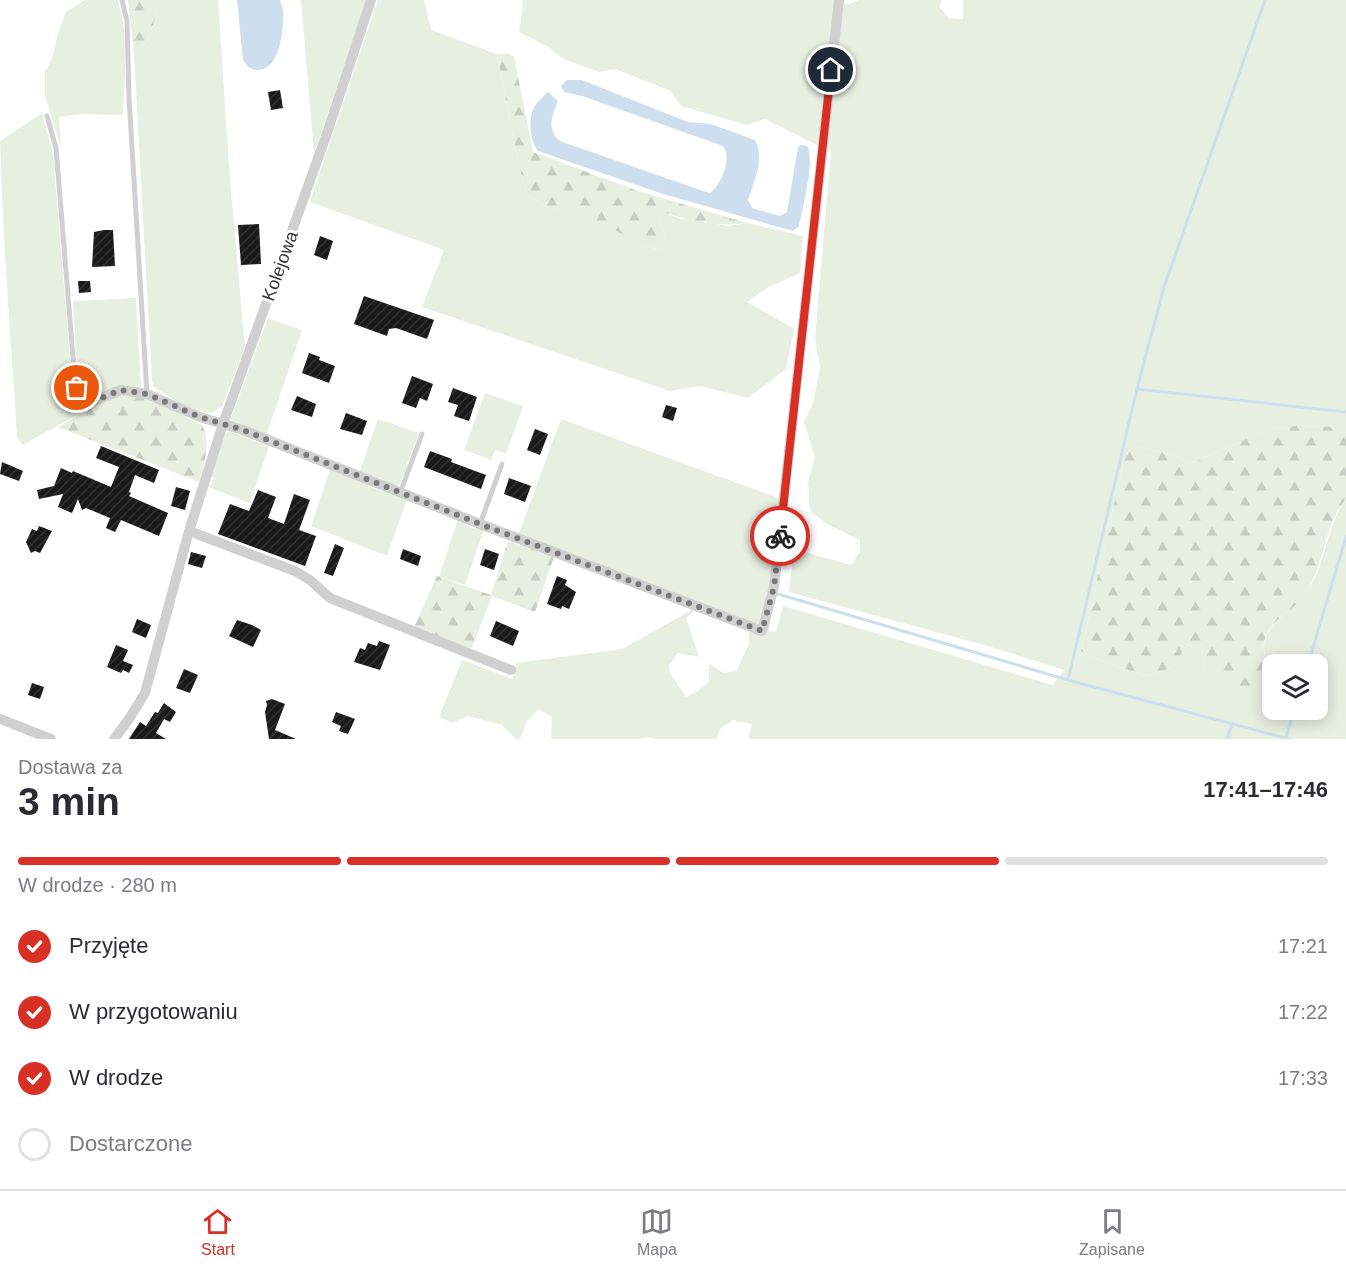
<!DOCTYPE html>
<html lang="pl">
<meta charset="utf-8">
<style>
:root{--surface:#fff;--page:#f7f7f7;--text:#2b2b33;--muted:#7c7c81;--line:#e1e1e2;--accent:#d93025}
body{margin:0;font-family:Helvetica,sans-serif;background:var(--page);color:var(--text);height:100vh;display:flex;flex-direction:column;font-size:22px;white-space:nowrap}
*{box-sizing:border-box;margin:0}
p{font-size:20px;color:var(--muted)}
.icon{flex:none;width:33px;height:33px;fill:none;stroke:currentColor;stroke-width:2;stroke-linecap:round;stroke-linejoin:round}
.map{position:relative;height:739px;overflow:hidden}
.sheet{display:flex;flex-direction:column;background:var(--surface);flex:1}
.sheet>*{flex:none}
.buttons{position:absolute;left:1262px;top:654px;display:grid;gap:12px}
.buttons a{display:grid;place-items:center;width:66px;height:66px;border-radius:12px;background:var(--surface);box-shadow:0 3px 15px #0003;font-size:30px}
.pin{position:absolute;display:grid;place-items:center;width:51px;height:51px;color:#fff;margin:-26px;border:3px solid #fff;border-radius:50%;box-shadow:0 2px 6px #0007}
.courier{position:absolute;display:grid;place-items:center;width:60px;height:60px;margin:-30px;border:4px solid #d93025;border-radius:50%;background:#fff;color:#222;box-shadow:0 2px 8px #0007}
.overview em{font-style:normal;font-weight:700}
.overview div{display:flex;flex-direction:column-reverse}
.overview{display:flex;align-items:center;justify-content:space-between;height:102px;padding:0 18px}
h1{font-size:39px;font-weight:700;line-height:45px}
.bar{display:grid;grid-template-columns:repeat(4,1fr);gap:9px 6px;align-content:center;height:72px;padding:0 18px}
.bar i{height:8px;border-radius:4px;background:var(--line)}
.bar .current{background:var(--accent)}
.bar p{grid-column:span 4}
ol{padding:0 18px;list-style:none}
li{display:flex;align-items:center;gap:18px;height:66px}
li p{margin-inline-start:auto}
li .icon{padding:6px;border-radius:50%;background:var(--accent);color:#fff;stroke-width:4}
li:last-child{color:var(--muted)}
li i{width:33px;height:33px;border:3px solid var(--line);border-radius:50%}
.menu{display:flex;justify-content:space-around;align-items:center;height:84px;border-top:2px solid var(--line);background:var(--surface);font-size:16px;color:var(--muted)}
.menu a{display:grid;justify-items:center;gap:3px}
.menu .current{color:var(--accent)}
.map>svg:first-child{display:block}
.grass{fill:#e7efe1;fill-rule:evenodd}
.forest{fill:url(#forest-firs)}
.water{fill:#cddfef}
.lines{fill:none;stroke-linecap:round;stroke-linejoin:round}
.stream{stroke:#cddfef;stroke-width:3}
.building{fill:url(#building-hatch)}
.service{stroke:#d0d0d0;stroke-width:5}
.minor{stroke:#d0d0d0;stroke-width:10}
.done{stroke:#7a7a7a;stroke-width:6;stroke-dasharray:0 10.8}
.route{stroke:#d93025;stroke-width:8}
.labels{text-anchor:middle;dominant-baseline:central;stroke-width:6;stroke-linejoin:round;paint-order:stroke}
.street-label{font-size:18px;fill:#333;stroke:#fff}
</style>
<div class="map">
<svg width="1346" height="739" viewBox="0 0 1346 739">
<defs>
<pattern id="forest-firs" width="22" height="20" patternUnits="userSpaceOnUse" patternTransform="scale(1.5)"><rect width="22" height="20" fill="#e7efe1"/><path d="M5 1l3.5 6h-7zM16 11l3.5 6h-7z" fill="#c7cdc2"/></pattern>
<pattern id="building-hatch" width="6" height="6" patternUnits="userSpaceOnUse" patternTransform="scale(1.5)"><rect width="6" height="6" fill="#1a1a1a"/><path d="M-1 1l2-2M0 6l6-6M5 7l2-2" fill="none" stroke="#333"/></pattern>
</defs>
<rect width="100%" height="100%" fill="#fff"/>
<!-- grass -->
<path class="grass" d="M85 0H117C130 32 124 80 123 115L82 114 59 117 61 148 45 96V72L52 59 58 33 66 12Z
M159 0H218L230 181 245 347 222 406 213 412H204L184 406 154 387 152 381 134 53 149 38 159 5Z
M301 0H366L314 154Z
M378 0H424L431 30 497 54 517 157 527 195 550 209 574 207 644 246 661 250 666 236 658 221 664 212 678 218 729 226 747 223 803 236 800 273 767 288 747 302 794 329 786 369 748 398 700 386 670 391 422 307 444 250 310 202Z
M522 0H841L848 5 858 0H941L940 8 949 18 963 19V0H1346V427L1297 426 1267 430 1192 463 1170 454 1134 446 1124 459 1081 651 1101 661 1146 676 1171 668 1188 644 1202 650 1205 671 1268 663C1253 629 1285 619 1303 596 1326 570 1325 528 1346 499V739H748L752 724 733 720 721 728 716 739H656L649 737 639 739H551L552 717 539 709 527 721 520 739H516L502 725 468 716 453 723 439 717 462 660 513 679 516 663 622 649 697 607 518 536 561 419 784 500 769 631 776 632 783 606 1053 685 1064 670 988 646 789 592 794 549 851 565 860 552V540L827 524 810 511 808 482 815 457 804 422 813 403 820 368 815 338 831 152 765 119 747 125 681 106 671 91 615 69 599 72 563 59 549 47 519 32 523 8ZM698 607 749 624V644L737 670 724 673 709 664V681L697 692 686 697 670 673 669 665 678 653 699 657 686 618ZM1272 664H1317V710H1272Z
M42 113 53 155 70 359C73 379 71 402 96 405L22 445 17 437 4 240 0 141Z
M136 298 141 388 124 385 97 396 84 393 78 383 73 301Z
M268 318 302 330 266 436 230 421Z
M485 393 523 406 506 454 495 450 491 460 464 450Z
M378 419 419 433 399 485 395 486 377 477 373 478 359 473Z
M229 431 269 446 250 503 208 487 212 484 214 478 211 476 225 434Z
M330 469 366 484 369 487 407 499 387 556 311 526Z
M458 519 464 522 466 526 474 529 478 527 484 529 465 585 439 577Z"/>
<!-- forest -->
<path class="forest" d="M128 0H159V5L149 38 134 53Z
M507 53 514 57 533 152 638 191 747 223C720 227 690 222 664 212L658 221 666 236 662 250 644 246 574 208 550 209 527 195 517 157 497 54Z
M122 395 153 400 202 425C212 442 203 464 199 482L58 427 96 405Z
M1296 426 1346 427C1346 449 1346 474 1346 496 1345 502 1340 506 1337 512 1324 536 1322 568 1306 593 1289 618 1251 626 1268 663L1256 697H1242L1228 690 1205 671 1202 650 1188 644 1171 668 1146 676 1101 661 1081 651 1124 459 1134 446 1170 454 1192 463 1267 430Z
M508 541 554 557 535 612 492 596 471 650 414 627 437 576 491 595Z"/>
<!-- water -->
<path class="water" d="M237 0H280C282 6 284 13 283 19 283 35 278 70 258 70 250 70 247 66 243 60Z
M567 80H582L688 122 711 124 755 140C765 158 754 181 748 200L752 208 780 216 787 212 798 147 800 145 807 146C816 157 802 211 799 226L793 231 660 193 538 151C530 142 528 118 534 107 538 101 543 97 548 92L558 101C552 116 546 129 560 141L703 191 710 193C722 184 732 159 723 146L582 96 564 92 561 86Z"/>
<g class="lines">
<!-- stream -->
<path class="stream" d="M1137 389 1346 412
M778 594 1068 680 1289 739
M1308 664 1346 537
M1068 680 1137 389 1164 287 1265 0
M1286 738 1294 710
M1227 739 1232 724"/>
</g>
<!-- building -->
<path class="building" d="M280 90 283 108 271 110 268 92Z
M259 224 261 264 241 265 238 225Z
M104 230H113L115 266 92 267 94 232Z
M320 236 333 241 327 260 314 255Z
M78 281H90L91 292 79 293Z
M364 296 434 320 427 339 396 328 389 329 387 336 354 324Z
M309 353 320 357 319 360 335 366 329 383 302 373Z
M412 376 433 384 427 401 420 398 416 408 402 403Z
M453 388 477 397 469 421 454 416 458 405 448 402Z
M297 396 316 404 312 417 291 410Z
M666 405 677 408 673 421 662 417Z
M346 413 367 421 362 435 340 429Z
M535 429 548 434 540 455 527 450Z
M101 446 159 470 154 483 135 475 129 492 131 493 129 496 168 513 159 536 121 520 115 532 106 528 110 518 86 508 82 510 78 499 72 513 58 507 63 494 39 499 37 490 54 486 61 468 72 473 73 471 111 487 119 467 96 458Z
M430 451 452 459 451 462 486 475 481 489 424 467Z
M2 462 23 471 19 481 0 474Z
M509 478 531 486 525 502 504 494Z
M176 487 190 491 185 510 171 506Z
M258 490 276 497 268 518 284 524 294 494 310 500 299 530 316 536 305 566 218 534 230 504 249 511Z
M39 526 52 531 40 553 35 551 31 553 26 542 32 529 37 531Z
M335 544 344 548 333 576 324 573Z
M403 549 421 556 418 566 400 559Z
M485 549 499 554 494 570 480 565Z
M191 552 206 556 202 568 188 564Z
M557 576 567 580 565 585 576 592 569 609 562 606 561 609 547 604Z
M137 619 151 625 146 638 132 632Z
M237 620 252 625 261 630 253 647 229 636Z
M496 621 519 631 513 646 490 636Z
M379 641 390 645 380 670 354 662 360 648 365 650 368 643 377 646Z
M116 645 128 650 123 661 133 665 129 673 123 670 121 673 107 667Z
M184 669 198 675 190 693 176 688Z
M32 683 44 687 40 699 28 695Z
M272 699 285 704 275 730 296 739H269L265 712 267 705 266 701Z
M164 703 176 712 170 722 164 719 156 733 166 739H129L140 722 146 726 155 712 158 713Z
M336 712 355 719 348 734 339 731 341 726 332 722Z"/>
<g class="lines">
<!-- service -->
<path class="service" d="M122 0 127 21 129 98 147 394
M47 116 56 148 75 382C78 393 83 398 94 401
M400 493 422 434
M480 524 502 464"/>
<!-- minor -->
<path class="minor" d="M94 401 121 390 147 394 200 417 243 430 480 524 762 631 774 587 839 0
M189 531 295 571 310 580 330 598 511 670
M0 719 51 739
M114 739 129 719 145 693 189 531 223 424 326 136 371 0"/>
</g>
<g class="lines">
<!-- done -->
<path class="done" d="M77 388 84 397 94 401 121 390 147 394 200 417 243 430 480 524 762 631 774 587 780 536"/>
<!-- route -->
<path class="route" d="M780 536 831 70"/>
</g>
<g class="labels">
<!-- street labels -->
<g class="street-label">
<text transform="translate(280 266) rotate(-70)">Kolejowa</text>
</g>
</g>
</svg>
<div class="buttons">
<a><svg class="icon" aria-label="layers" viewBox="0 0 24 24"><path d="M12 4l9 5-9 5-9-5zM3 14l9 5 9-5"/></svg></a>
</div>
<div class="pin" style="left:77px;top:388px;background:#ea580c"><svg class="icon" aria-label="bag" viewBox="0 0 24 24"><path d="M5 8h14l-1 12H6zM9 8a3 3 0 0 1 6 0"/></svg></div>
<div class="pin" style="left:831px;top:70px;background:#1f2937"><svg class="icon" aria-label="home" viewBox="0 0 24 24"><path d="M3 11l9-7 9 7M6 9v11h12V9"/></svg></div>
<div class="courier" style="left:780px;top:536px"><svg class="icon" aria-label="bike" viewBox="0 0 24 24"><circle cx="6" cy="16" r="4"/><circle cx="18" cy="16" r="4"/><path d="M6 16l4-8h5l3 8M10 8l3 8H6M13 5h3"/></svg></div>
</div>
<section class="sheet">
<div class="overview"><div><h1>3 min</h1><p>Dostawa za</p></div><em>17:41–17:46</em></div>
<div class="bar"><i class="current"></i><i class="current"></i><i class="current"></i><i></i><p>W drodze · 280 m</p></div>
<ol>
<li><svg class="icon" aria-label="check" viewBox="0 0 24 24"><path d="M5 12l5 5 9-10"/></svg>Przyjęte<p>17:21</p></li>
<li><svg class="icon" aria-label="check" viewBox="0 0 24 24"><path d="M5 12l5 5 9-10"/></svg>W przygotowaniu<p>17:22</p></li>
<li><svg class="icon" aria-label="check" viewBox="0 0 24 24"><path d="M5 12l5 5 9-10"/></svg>W drodze<p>17:33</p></li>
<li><i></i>Dostarczone</li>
</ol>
</section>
<nav class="menu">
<a class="current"><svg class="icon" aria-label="home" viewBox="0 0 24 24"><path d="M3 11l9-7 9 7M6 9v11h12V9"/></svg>Start</a>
<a><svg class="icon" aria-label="map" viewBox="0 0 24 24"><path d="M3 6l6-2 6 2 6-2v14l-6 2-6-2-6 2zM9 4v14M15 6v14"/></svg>Mapa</a>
<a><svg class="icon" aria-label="saved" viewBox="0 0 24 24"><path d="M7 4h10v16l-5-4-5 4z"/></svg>Zapisane</a>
</nav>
